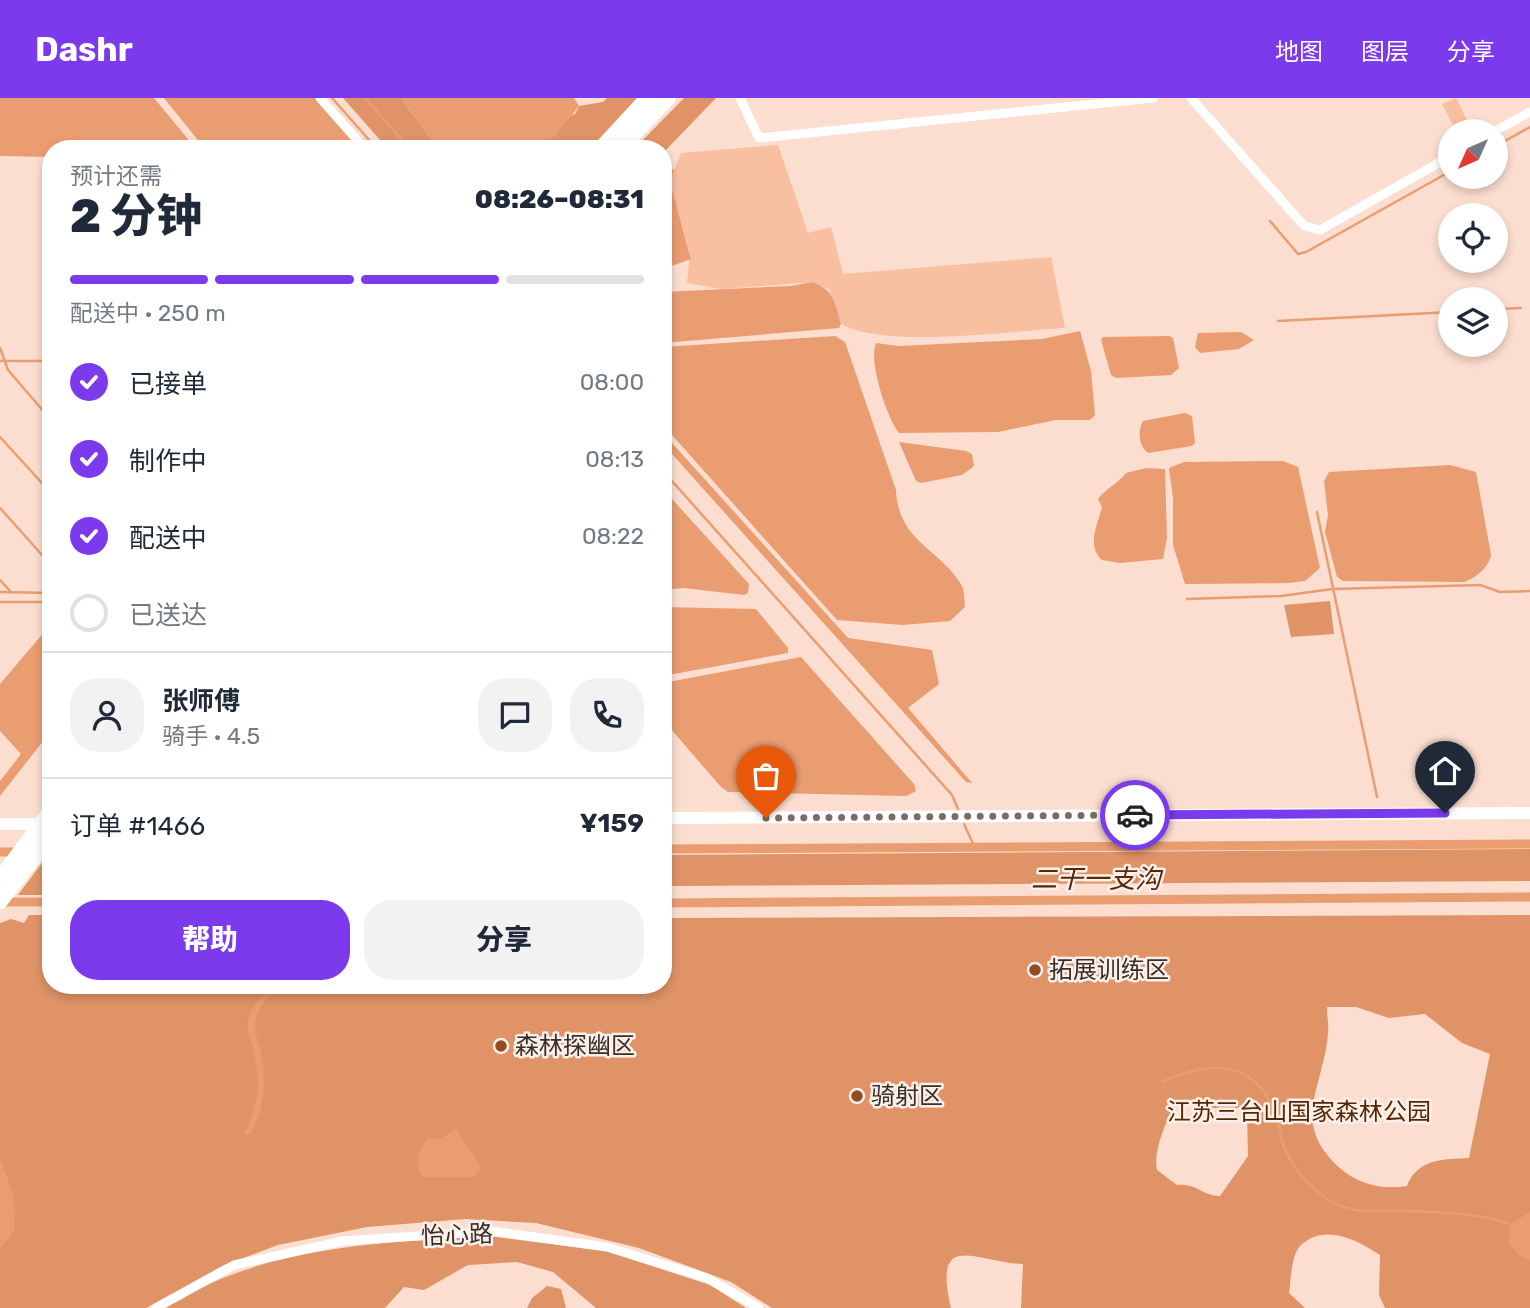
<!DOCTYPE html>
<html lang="zh">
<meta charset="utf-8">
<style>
:root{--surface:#fff;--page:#f2f2f3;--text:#1f2937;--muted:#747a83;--line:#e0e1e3;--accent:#7c3aed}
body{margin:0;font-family:Rubik,"Noto Sans SC",sans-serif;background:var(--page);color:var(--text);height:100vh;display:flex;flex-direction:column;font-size:26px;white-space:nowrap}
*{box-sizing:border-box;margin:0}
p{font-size:23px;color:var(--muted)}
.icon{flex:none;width:38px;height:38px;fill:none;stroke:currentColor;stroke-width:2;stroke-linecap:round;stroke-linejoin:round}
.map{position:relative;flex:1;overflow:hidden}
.details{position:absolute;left:42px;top:42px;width:630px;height:854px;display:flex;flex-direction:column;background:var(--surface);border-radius:28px;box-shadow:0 4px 10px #0003}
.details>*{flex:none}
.needle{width:46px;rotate:225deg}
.buttons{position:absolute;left:1438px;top:21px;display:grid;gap:14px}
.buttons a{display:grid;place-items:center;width:70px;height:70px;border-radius:50%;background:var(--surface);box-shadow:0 4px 10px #0003;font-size:35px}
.pin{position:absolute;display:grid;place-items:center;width:60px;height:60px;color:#fff;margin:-72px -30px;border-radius:50% 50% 50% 0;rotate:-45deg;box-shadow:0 0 7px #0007}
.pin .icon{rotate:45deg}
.courier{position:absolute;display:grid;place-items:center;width:70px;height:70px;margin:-35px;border:5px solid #7c3aed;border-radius:50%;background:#fff;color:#222;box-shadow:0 2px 9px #0007}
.head em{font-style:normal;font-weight:800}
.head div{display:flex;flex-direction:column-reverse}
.head{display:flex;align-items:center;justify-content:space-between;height:119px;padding:0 28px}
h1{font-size:46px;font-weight:800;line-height:52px}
.bar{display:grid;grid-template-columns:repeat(4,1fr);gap:10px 7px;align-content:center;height:84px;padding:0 28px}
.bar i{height:9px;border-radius:5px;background:var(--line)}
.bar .current{background:var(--accent)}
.bar p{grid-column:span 4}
.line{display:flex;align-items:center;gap:18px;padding:0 28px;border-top:2px solid var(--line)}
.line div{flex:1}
.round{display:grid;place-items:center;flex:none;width:74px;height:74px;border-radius:28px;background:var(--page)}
ol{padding:0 28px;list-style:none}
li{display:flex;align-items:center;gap:21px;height:77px}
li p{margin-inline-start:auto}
li .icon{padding:7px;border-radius:50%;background:var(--accent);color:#fff;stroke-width:4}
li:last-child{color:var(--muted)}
li i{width:38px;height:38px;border:4px solid var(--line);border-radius:50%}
.cta{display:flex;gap:14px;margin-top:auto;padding:14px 28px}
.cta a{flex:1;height:80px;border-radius:28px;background:var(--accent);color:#fff;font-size:28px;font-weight:800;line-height:80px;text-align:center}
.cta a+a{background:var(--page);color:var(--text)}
header{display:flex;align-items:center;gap:42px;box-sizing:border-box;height:98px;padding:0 35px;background:var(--accent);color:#fff}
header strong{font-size:33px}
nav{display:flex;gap:38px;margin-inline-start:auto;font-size:24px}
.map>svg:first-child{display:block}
.green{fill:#f8bfa0}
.forest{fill:#df9367;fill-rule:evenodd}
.water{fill:#ea9d71}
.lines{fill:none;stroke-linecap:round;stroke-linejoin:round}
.stream{stroke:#ea9d71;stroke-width:2.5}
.canal{stroke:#ea9d71;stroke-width:9}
.street{stroke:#fff;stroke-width:9}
.secondary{stroke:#fff;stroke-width:12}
.highway{stroke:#fff;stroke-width:16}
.done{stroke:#7c6b62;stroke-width:7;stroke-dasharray:0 12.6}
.route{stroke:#7c3aed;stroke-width:9}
.poi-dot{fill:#914c21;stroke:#fbf0e9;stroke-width:2.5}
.labels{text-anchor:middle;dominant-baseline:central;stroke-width:5;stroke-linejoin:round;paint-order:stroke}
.poi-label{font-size:24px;fill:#382d27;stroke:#fbf0e9;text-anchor:start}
.park-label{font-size:24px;fill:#562603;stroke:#fbf0e9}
.street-label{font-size:24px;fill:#382d27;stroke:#fbf0e9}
.water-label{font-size:26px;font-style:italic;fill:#592907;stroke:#fbf0e9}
</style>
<header>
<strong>Dashr</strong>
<nav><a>地图</a><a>图层</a><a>分享</a></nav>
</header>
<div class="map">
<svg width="1530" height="1210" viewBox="0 0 1530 1210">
<rect width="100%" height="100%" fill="#fbdecf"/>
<!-- green -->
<path class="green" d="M1456 0 1468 24 1455 31 1442 6Z
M778 47 808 135 831 129 843 176 1051 159 1065 230C1010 233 886 251 841 226L829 191 813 184 722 191 687 185 690 154 669 84 681 55Z"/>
<!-- forest -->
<path class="forest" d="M343 0H401L438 51H388Z
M607 0H637L590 51H478L575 16 579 8 603 4Z
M684 0H716L663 55V51H634Z
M1330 503 1334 536 1291 539 1284 507Z
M1530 751V783L663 788V757Z
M45 761H51V797H18Z
M29 817H51V887H663V820L1530 817V1210H1385L1379 1197 1380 1157C1359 1143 1326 1125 1302 1146 1291 1155 1291 1181 1289 1195L1305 1210H1021L1023 1166C977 1165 932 1130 951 1210H772L731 1184 639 1150 536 1125 466 1121 367 1129 278 1147 224 1167 146 1210H0V825L11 821 24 825ZM1327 909H1356L1389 920 1425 916 1462 945 1490 956 1469 1060C1443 1061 1417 1061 1407 1088 1383 1092 1360 1087 1341 1071 1289 1025 1323 992 1328 936 1329 928 1327 918 1327 909ZM1187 1004 1195 1010H1239L1247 1016 1248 1058 1220 1098C1202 1098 1197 1085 1177 1087L1157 1072C1153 1053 1165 1026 1174 1009Z
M489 1138 606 1153 710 1187 746 1210H596L553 1174 517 1164 468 1167 424 1192 404 1189 385 1210H165C264 1147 377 1145 489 1138Z
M547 1188 561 1191 566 1210H527L532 1200Z"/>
<!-- water -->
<path class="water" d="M0 0H154L188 41 182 51H51V59L0 58Z
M164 0H316L360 51H205Z
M401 0H574L579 8 555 38 535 50 494 47 438 51Z
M669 69 674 72 670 84 691 161 666 170 663 70Z
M812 184C834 191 835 206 841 226L839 230 663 245V194L791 188Z
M1080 233 1091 273 1095 317 1090 322H1056L998 334 899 335C887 320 868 263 876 245L898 248 1042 241Z
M1241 234 1254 242 1239 251 1200 255 1195 249 1198 235Z
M835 238 845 244 896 392C898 444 940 450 962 488 965 493 964 503 965 509L950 523 903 527 837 522 663 327V249Z
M1169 238 1173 240 1179 270 1171 277 1116 280 1111 277 1101 242 1103 239Z
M1185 315 1192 318 1195 345 1192 348 1148 355C1139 348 1137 333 1143 323Z
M663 335 848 540 932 552 939 586 908 610 972 685 966 684 663 346Z
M899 344 966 353 972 356 974 368 962 377 921 385 916 383Z
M1283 363 1298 369 1320 470 1305 483 1288 485 1185 486 1173 447V400L1169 370 1184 364Z
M1450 367 1476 374 1491 457C1489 469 1476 480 1464 484L1343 483 1337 479 1325 434 1328 417 1324 383 1329 374Z
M1146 370 1165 371 1167 440 1163 461 1120 465 1102 462C1086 448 1098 426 1102 409L1098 401C1107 389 1118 386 1126 375Z
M663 391 749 486 748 495 744 497 684 490 663 492Z
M663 509 756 511 788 550V555L663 578Z
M51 526V633L0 698V683L21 656 0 633V586Z
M801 559 914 686 916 693 906 698 728 694 721 689 663 622V585Z
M274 887H282C273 897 261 903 257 916 252 931 258 941 261 954 267 982 264 1010 251 1036L244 1037C254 1016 260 997 257 974 252 927 231 928 274 887Z
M455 1030 482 1070 473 1079H422C414 1064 417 1055 427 1041L443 1040Z
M0 1061 14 1098 15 1132 0 1150Z
M1530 1114V1163L1520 1158 1508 1144 1511 1126Z"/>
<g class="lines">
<!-- stream -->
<path class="stream" d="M332 0 377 51
M365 0 410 51
M1496 48 1530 29
M1270 123 1298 156 1306 154 1451 73
M1496 211 1521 210
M1278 223 1451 214
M0 250 8 272 51 322
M0 263H51
M0 339 51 395
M663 373 952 697 958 711
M0 410 51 467
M1317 414 1377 699
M0 482 11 494
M0 494 51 495
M1187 501 1281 498 1332 491 1480 487 1500 494 1530 493
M0 504H51
M964 726 975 750
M1162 984C1203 966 1248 958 1272 1007 1278 1017 1279 1031 1282 1043 1290 1067 1306 1086 1327 1101 1350 1117 1377 1112 1404 1113 1439 1114 1482 1115 1515 1128"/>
<!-- canal -->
<path class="canal" d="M663 751 1530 746
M0 754H21
M0 804H51
M663 805 1530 799"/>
<!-- street -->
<path class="street" d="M320 0 365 51
M740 0 759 40 1153 0
M1191 0 1298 121 1305 128 1320 132 1451 58
M1495 33 1530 14
M156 1210 234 1167 343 1143 491 1133 607 1149 707 1180 759 1210"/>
<!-- secondary -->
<path class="secondary" d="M663 720 1530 715
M0 726H45"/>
<!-- highway -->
<path class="highway" d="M601 51 648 0
M619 51 668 0
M0 781 51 713
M0 803 51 737"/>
</g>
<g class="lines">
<!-- done -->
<path class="done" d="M766 720 1135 717"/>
<!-- route -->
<path class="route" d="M1135 717 1445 715"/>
</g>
<!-- markers -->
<g class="poi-dot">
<circle cx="1035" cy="872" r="7"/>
<circle cx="501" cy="948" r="7"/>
<circle cx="857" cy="998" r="7"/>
</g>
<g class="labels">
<!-- poi labels -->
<g class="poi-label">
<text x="1049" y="872">拓展训练区</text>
<text x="515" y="948">森林探幽区</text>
<text x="871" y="998">骑射区</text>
</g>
<!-- park labels -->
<g class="park-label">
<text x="1299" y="1014">江苏三台山国家森林公园</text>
</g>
<!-- street labels -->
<g class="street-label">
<text transform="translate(457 1137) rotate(-2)">怡心路</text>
</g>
<!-- water labels -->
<g class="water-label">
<text x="1096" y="781">二干一支沟</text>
</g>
</g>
</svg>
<div class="buttons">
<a><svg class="needle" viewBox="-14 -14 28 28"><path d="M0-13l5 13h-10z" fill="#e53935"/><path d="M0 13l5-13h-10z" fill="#747a83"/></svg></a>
<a><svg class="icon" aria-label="locate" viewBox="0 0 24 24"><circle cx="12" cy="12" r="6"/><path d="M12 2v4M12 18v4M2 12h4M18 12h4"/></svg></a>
<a><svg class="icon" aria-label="layers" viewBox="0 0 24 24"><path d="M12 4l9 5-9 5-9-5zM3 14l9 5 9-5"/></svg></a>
</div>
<div class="pin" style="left:766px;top:720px;background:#ea580c"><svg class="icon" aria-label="bag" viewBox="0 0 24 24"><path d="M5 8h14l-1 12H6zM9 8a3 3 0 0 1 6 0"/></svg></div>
<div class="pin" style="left:1445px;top:715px;background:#1f2937"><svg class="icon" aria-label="home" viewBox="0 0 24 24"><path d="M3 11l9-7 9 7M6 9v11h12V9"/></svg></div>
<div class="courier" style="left:1135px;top:717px"><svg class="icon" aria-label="car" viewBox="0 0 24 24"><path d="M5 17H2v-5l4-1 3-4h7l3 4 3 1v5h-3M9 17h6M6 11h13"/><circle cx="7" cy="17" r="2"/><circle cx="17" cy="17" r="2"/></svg></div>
<section class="details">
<div class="head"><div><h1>2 分钟</h1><p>预计还需</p></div><em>08:26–08:31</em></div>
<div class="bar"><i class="current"></i><i class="current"></i><i class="current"></i><i></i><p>配送中 · 250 m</p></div>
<ol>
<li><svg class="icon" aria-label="check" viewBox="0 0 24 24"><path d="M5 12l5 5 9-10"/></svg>已接单<p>08:00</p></li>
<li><svg class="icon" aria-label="check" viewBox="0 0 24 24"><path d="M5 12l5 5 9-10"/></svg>制作中<p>08:13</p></li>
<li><svg class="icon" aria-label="check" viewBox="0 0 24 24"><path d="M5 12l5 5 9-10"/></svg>配送中<p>08:22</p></li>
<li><i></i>已送达</li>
</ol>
<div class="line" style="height:126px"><a class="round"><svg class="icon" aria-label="person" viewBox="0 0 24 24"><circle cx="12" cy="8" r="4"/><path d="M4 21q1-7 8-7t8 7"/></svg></a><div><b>张师傅</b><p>骑手 · 4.5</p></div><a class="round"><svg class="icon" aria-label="chat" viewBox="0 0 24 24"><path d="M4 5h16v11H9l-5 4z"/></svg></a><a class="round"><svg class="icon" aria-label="phone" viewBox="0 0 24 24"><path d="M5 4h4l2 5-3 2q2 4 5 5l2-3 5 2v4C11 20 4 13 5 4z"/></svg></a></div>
<div class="line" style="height:91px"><div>订单 #1466</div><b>¥159</b></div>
<div class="cta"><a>帮助</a><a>分享</a></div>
</section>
</div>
